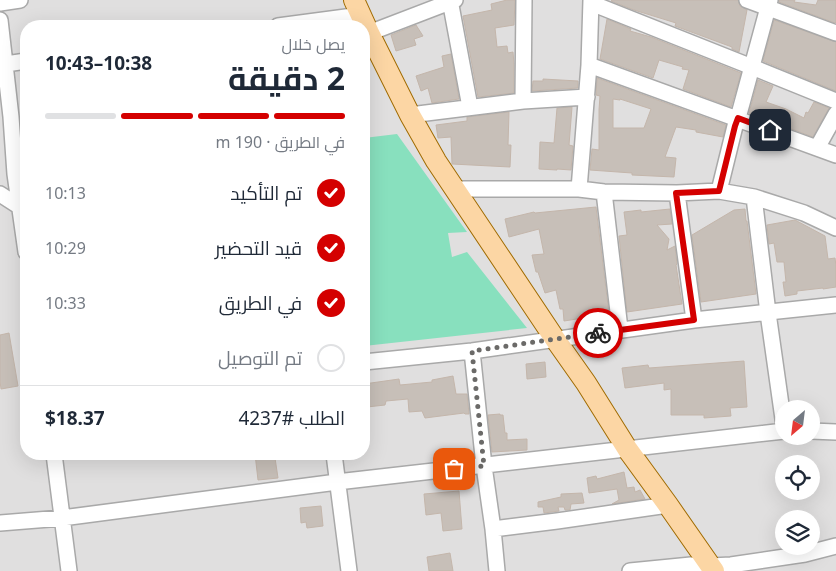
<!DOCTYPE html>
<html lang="ar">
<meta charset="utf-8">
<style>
:root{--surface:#fff;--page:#f6f6f7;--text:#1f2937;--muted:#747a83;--line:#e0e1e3;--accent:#d40000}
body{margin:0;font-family:"Noto Sans",Cairo,sans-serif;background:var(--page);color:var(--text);direction:rtl;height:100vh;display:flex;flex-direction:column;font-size:19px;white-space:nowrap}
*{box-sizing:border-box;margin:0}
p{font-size:16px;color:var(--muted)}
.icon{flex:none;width:28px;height:28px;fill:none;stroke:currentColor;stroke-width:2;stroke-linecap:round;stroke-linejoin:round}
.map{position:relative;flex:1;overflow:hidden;direction:ltr}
.drawer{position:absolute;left:20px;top:20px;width:350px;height:440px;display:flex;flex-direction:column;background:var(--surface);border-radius:20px;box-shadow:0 5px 20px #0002;direction:rtl}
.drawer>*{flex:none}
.needle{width:32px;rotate:208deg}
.buttons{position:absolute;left:775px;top:400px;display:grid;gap:10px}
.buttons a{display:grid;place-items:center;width:45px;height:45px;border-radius:50%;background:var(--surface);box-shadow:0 5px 20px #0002;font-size:25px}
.pin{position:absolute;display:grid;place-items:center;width:42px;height:42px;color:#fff;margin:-21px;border-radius:10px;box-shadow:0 2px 8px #0006}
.courier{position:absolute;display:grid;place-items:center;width:50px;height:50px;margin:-25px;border:4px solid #d40000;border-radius:50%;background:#fff;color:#222;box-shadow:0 1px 6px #0007}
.summary em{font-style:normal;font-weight:700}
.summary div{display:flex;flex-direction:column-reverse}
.summary{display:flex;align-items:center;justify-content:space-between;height:85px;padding:0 25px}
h1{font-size:32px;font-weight:700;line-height:38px}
.bar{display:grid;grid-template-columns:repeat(4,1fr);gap:8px 5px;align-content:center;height:60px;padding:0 25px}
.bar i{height:6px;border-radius:4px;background:var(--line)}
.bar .current{background:var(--accent)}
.bar p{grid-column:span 4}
.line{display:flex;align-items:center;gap:12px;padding:0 25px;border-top:1px solid var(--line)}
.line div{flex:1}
ol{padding:0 25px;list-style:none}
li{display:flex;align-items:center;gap:15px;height:55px}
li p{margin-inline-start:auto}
li .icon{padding:5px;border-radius:50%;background:var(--accent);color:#fff;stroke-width:4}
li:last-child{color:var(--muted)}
li i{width:28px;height:28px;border:2px solid var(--line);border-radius:50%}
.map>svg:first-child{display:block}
.residential{fill:#e0dfdf;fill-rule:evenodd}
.pitch{fill:#88e0be}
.building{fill:#c7bfb8;stroke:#c4b6ab;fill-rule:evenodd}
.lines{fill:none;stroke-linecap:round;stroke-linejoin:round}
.minor-casing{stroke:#a9a9a9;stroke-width:18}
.major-casing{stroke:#a06b00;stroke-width:22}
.minor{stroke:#fff;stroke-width:15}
.major{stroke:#fcd6a4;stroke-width:20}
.done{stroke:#6b6a68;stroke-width:5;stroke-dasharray:0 9}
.route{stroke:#d40000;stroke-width:6}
</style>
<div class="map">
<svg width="836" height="571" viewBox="0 0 836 571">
<rect width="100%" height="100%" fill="#f2efe9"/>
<!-- residential -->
<path class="residential" d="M0 0H836V571H0ZM26 26H364V454H26ZM784 409H811V436H784ZM784 464H811V491H784ZM784 519H811V546H784Z"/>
<!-- pitch -->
<path class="pitch" d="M397 134 467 232 448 233 452 257 467 252 527 328 364 346V138Z"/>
<!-- building -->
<path class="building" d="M507 0H515L514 25 495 28 497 47 507 46 508 53 513 52 514 64V93L478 97 463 16 492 10 491 4Z
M612 0H738L740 6 747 10 739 52 732 49V47L675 26 676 23 634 10 611 1Z
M779 0H795L794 2 816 5 818 0H836V22L835 23 779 2Z
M607 19 631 29 630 31 651 37 741 73 731 107 683 89 689 70 682 69 683 67 659 60 653 78 600 59Z
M774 20 836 42V91L763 61Z
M416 25 423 36 414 39 416 45 396 51 391 35Z
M451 54 459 99 432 103 428 88 421 91 416 76 444 67 442 56Z
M597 78 726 125 723 137 696 132V130L676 127 665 157 676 158 674 177 632 175V173L590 170 592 149 599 150V110L600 96 596 95ZM613 99 620 100V99L651 109 644 128H613Z
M543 79 578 81V88L532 91 533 81H543Z
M758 80 773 86 766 102 786 109 804 118 806 112 808 113 814 102 829 108 813 137 749 113Z
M572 107 569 145 573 146 571 170 557 169V170L539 169 540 142 554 143 557 108Z
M509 112 508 145H511L510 167 452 164 451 137 438 138 436 125 467 121V117Z
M596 207 609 314 564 321 563 309H560L556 290 545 293 538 272H536L532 255 544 254 539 229 509 237 505 219 534 212 535 213Z
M670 209 672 224 657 225 669 239 667 250 675 246 677 264 676 265 682 304 627 312 619 236 627 235 624 212 641 210V212Z
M745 209 746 221H747L756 294 701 302 692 235 734 210Z
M795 220 825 236 828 259 835 258 836 266V287L823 289V288L797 291V294L785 296 783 282H786L784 262H777L774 243 769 244 767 225Z
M9 333 18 386 1 389 0 381V335Z
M744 361 747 407 730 408 731 416 704 418V415H671V389L664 390V383L625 388 622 368 648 365 649 368Z
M545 362 546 377 527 379 526 364Z
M453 376 456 394H467L469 414H465L464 413 425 418 422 411 409 412 408 399 386 401 385 405 367 407 366 402 364 403V384L399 379 400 385 432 382V380Z
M500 414V415H503L505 433H507V440L527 439V450L492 452 488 415Z
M255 454H268L269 458H275L278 478 258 480Z
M624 472 627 488 634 487 635 492 640 490 645 499 612 504 619 500 617 489 589 493 587 478 596 476 597 479Z
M459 491 462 529 443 531 441 513 426 515 424 494Z
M582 493 584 503 571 504 570 510H565L564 507H558L559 511 544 513 543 507H538V502L561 497V494Z
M321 506 323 526 307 528 306 522 301 523 300 508Z
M450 553 453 571H429L427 557Z"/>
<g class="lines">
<!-- minor casing -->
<g class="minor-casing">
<path id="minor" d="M450 0 470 107
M747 0 836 33
M0 3 20 0
M591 3 752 67 836 101
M0 20 11 117 15 174 26 252
M278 26 361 15
M369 33 455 0
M6 64 26 61
M589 65 836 155
M523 101 524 0
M410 115 523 101 587 97
M817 148 836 114
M456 189H579L604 192 677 193 719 191 754 197 804 213 836 228
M579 189 589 65 591 0
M719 191 735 126 738 118 770 0
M604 192 620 329
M677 193 694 320
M0 194 20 207
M754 197 768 313 784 426
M472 351 484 466 493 529 497 571
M364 362 472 351 694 320 836 305
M811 431 836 432
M54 454 69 571
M334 454 349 571
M0 523 62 518 337 482 784 431
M493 529 557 521 668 505
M630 571 691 565 711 566 731 565 805 554 836 546"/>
</g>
<!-- major casing -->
<g class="major-casing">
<path id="major" d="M354 0 369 33 410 115 436 161 555 339 586 383 628 450 668 505 714 571"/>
</g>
<!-- minor -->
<use href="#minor" class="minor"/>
<!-- major -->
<use href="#major" class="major"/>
</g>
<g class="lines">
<!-- done -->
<path class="done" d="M454 469 484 466 472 351 598 333"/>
<!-- route -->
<path class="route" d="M598 333 694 320 676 193 719 191 735 126 738 118 770 130"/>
</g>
</svg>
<div class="buttons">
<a><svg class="needle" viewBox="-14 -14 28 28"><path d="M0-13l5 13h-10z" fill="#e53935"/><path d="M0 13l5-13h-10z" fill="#747a83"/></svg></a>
<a><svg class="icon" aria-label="locate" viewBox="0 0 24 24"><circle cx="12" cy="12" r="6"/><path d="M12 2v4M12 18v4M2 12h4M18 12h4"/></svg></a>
<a><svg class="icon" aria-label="layers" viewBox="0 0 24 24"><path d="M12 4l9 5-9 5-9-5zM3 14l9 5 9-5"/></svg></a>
</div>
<div class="pin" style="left:454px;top:469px;background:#ea580c"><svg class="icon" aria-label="bag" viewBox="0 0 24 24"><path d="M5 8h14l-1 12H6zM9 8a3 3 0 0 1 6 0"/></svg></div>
<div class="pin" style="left:770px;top:130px;background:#1f2937"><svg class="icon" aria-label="home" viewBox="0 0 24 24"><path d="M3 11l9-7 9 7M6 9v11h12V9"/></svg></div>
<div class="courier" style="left:598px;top:333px"><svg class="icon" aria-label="bike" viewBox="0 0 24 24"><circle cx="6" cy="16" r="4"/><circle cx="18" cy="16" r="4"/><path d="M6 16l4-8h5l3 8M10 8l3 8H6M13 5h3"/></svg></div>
<section class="drawer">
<div class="summary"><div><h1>2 دقيقة</h1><p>يصل خلال</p></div><em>10:38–10:43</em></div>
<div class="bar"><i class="current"></i><i class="current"></i><i class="current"></i><i></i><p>في الطريق · 190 m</p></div>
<ol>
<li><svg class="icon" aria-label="check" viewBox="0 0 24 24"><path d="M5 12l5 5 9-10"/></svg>تم التأكيد<p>10:13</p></li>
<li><svg class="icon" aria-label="check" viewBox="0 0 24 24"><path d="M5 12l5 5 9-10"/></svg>قيد التحضير<p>10:29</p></li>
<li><svg class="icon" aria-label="check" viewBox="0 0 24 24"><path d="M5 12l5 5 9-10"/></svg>في الطريق<p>10:33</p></li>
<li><i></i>تم التوصيل</li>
</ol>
<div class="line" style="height:65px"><div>الطلب #4237</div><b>$18.37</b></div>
</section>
</div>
